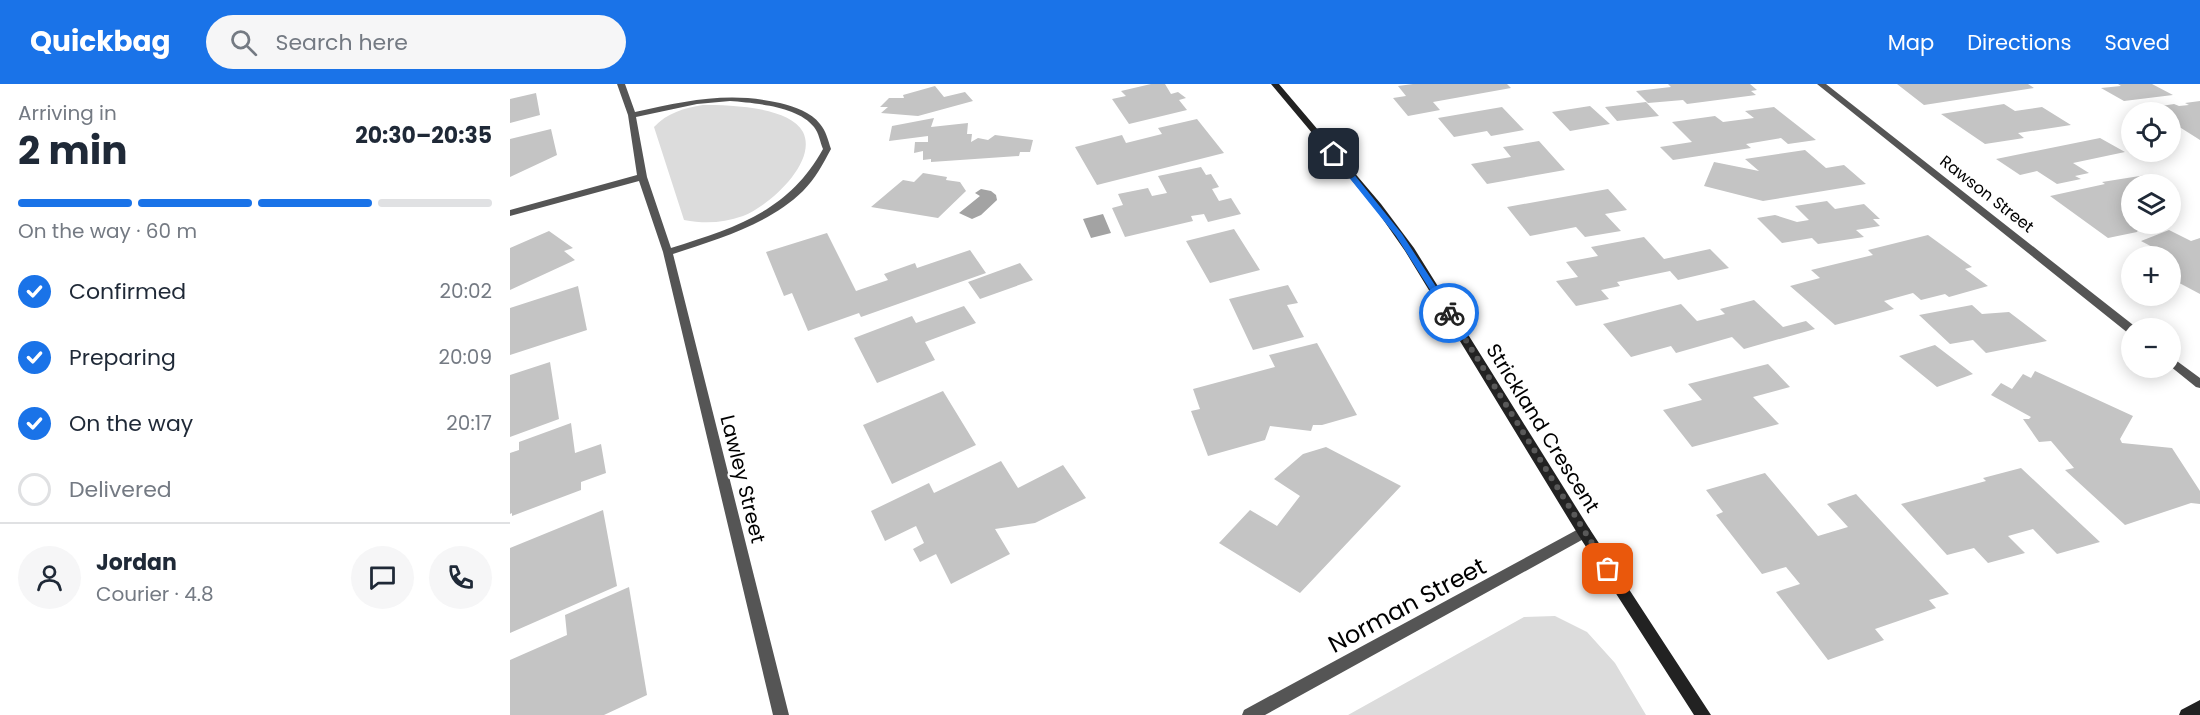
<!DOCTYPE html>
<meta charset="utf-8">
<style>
:root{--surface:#fff;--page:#f6f6f7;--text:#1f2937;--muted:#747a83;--line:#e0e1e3;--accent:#1a73e8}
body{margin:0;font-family:Poppins,sans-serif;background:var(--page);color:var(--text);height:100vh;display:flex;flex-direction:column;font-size:22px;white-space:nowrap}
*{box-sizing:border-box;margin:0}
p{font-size:20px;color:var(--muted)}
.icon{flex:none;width:33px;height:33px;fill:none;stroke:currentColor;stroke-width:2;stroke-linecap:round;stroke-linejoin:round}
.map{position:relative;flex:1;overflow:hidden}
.sheet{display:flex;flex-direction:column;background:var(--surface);width:510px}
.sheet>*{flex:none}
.buttons{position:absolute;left:1611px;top:18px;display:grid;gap:12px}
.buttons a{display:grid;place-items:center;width:60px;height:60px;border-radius:50%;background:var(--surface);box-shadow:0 3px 15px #0003;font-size:30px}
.pin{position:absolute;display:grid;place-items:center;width:51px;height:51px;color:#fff;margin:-26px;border-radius:12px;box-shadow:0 3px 9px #0006}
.courier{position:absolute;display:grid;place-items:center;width:60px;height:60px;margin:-30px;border:4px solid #1a73e8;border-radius:50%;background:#fff;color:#222;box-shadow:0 2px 8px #0007}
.summary em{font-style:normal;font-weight:700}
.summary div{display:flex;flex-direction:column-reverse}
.summary{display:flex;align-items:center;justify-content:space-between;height:102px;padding:0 18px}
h1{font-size:39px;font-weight:700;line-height:45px}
.bar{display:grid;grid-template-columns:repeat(4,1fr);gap:9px 6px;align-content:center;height:72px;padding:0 18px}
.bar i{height:8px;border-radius:4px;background:var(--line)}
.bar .on{background:var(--accent)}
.bar p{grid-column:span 4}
.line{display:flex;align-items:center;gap:15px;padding:0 18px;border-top:2px solid var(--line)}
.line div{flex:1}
.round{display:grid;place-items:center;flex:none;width:63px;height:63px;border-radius:32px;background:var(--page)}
ol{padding:0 18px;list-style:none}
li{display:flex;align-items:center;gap:18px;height:66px}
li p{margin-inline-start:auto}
li .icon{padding:6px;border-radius:50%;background:var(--accent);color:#fff;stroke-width:4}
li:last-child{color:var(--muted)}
li i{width:33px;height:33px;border:3px solid var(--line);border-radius:50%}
header{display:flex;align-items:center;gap:36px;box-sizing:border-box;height:84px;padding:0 30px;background:var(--accent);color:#fff}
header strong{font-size:28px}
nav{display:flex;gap:33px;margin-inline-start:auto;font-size:21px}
.search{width:420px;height:54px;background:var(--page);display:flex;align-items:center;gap:15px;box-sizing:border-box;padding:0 21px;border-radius:33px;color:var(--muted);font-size:22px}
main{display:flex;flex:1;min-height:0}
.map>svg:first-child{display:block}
.green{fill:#dcdcdc}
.water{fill:#a3a3a3}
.building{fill:#c4c4c4}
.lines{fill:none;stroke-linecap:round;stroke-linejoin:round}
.street{fill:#555;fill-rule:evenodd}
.secondary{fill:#222;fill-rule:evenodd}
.route{fill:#1a73e8}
.done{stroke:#595959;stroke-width:6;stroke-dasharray:0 10.8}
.labels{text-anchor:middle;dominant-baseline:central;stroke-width:4.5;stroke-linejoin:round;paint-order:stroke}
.far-street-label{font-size:16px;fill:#000;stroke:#fff}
.street-label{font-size:20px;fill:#000;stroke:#fff}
.near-street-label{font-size:24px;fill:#000;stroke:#fff}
</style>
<header>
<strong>Quickbag</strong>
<div class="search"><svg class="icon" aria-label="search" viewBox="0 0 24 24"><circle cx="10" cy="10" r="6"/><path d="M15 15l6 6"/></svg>Search here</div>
<nav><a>Map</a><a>Directions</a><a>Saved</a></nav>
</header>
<main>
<section class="sheet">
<div class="summary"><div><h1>2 min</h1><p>Arriving in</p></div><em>20:30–20:35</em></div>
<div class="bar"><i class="on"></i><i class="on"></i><i class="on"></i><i></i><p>On the way · 60 m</p></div>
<ol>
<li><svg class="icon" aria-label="check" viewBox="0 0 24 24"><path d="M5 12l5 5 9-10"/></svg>Confirmed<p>20:02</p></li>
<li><svg class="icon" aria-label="check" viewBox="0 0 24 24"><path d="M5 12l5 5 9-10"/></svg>Preparing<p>20:09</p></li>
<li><svg class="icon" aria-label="check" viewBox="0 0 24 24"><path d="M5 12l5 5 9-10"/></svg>On the way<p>20:17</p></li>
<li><i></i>Delivered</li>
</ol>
<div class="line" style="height:108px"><a class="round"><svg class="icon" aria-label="person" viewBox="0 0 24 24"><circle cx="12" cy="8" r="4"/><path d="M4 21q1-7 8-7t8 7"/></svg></a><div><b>Jordan</b><p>Courier · 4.8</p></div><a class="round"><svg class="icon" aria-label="chat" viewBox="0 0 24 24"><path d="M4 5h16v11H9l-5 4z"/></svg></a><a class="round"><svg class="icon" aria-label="phone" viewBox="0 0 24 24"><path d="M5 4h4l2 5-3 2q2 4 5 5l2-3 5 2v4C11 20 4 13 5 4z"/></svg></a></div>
</section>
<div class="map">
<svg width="1690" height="631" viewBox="0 0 1690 631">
<rect width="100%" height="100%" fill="#fff"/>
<!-- green -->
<path class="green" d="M193 21C218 21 279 22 293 48 308 78 259 122 233 132 213 139 195 140 174 136L144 43C157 29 174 24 193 21Z
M1045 532 1077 548 1105 579 1136 631H838L1014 533Z"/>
<!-- water -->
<path class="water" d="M471 105 481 107 486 111 487 116 471 131 462 135 449 129 470 112 465 109Z
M593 130 601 149 581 154 573 135Z"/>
<!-- building -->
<path class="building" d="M641 0H655L661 10 668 8 676 14 669 16 677 26 619 40 602 15 616 12 611 7Z
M903 0H997L1001 4 923 18 930 26 898 32 883 14 896 12 888 2Z
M1158 0H1240L1247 6 1241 7 1246 11 1177 20 1173 16 1138 19 1126 7 1161 3Z
M1387 0H1518L1524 4 1414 21Z
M1608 0H1642L1663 11 1614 17 1591 4 1611 2Z
M425 2 434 13 455 8 463 17 408 32 371 29 378 23H370L379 14H394L393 11Z
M26 9 30 31 0 39V15Z
M1690 17V56L1660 37V28H1639L1632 25 1664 20 1669 22 1679 21 1675 19Z
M1136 18 1149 32 1107 37 1095 23Z
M1494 20 1505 27 1532 23 1561 41 1508 49 1514 54 1475 60 1431 30Z
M1080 22 1100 40 1060 47 1042 28Z
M992 23 1014 46 981 52 977 47 944 53 928 34Z
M1264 23 1306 56 1278 60 1271 54 1236 60 1241 64 1163 76 1150 63 1182 58 1162 38 1205 32 1213 38 1244 34 1235 27Z
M424 34 421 43 458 39 457 50H462L461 58 468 54 478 56 485 51 523 56 520 68H510L509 72 421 78V75L413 76V67L404 69 405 58H418V52L379 57 382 42Z
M687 35 714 69 587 101 565 63 612 51 616 59 652 50 648 44Z
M41 45 47 71 0 93V55Z
M1590 54 1615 68 1563 79 1579 89 1565 92 1571 95 1547 100 1527 87 1510 91 1486 75Z
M1029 57 1055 86 977 100 961 80 1001 73 993 63Z
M1295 66 1316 84 1334 81 1356 100 1253 117 1194 102 1204 78 1249 87 1235 75Z
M691 83 696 91 701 90 709 103 702 105 709 117 721 114 731 130 698 138 694 130 681 132 683 137 615 153 602 124 613 121 608 110 638 104 642 112 657 109 648 92Z
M413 89 437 93 436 96 450 98 456 107 428 134 361 123 393 96 404 98Z
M1636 91 1651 100H1622V140H1632L1627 148 1598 154 1540 112 1595 100 1592 98Z
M1098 105 1117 126 1095 130 1111 147 1075 153 1066 143 1020 152 997 123Z
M1317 117 1325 125 1354 120 1370 135H1363L1370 142 1346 146 1354 153 1308 160 1302 154 1272 159 1247 134 1265 131 1287 138 1299 136 1285 122Z
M724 145 750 186 700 199 676 157Z
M1659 146 1681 157 1690 154V210L1660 194V172H1629L1648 166 1631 157Z
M39 147 63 164 54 167 65 176 0 206V164Z
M317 149 346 207 378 196 374 190 405 179 407 184 460 166 476 189 351 233 349 229 298 247 282 209 274 212 256 168Z
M1418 151 1462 183 1455 185 1478 202 1439 213 1435 210 1411 216 1403 209 1374 217 1384 225 1325 241 1280 202 1310 194 1301 186 1363 171 1358 166Z
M1134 153 1154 175 1200 165 1219 184 1168 196 1160 187 1107 198 1110 202 1091 206 1099 215 1066 222 1046 197 1068 193 1056 178 1088 172 1081 163Z
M510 179 523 196 470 215 458 198Z
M778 201 788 219 777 221 794 253 743 266 719 215Z
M68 202 77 246 0 271V224Z
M1244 216 1273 243 1296 237 1305 245 1234 265 1222 253 1166 269 1161 262 1121 273 1093 240 1171 220 1187 237 1215 230 1210 225Z
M1462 221 1472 230 1499 228 1537 257 1476 269 1463 256 1440 260 1409 231Z
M454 222 466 239 415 258 425 276 367 299 344 254 402 232 406 239Z
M807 259 847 331 812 341H803L801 347 760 342 755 356 698 372 681 327 690 325 683 305 765 283 759 271Z
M1425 261 1463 290 1427 303 1389 272Z
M40 278 49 335 0 353V291Z
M1258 280 1280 303 1243 313 1269 340 1182 363 1153 326 1192 316 1178 300Z
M1525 287 1623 332 1610 355 1612 359 1662 364 1690 407V420L1681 419 1615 441 1555 386 1564 384 1541 357 1529 358 1513 335H1519L1521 333 1481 311 1491 299 1502 305 1513 290 1521 294Z
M433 307 466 361 382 400 353 341Z
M61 339 65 369 91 360 96 389 71 398V406L2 432V429L0 430V369L9 366V358Z
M816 363 891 402 790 509 709 459 740 426 767 442 790 412 764 395 793 370Z
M491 377 508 404 553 381 576 414 525 439 485 445 500 470 441 500 426 470 410 478 403 465 414 459 406 442 375 457 361 427 419 399 424 409Z
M1511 384 1590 458 1547 470 1523 445 1498 452 1515 469 1478 479 1464 464 1437 471 1391 420 1476 397 1473 394Z
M1255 389 1308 452 1338 443 1317 420 1346 410 1439 510 1419 516 1426 524 1365 545 1374 556 1318 576 1266 508 1290 500 1276 483 1252 490 1206 431 1213 428 1196 406Z
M93 426 107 502 0 549V464Z
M119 503 137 611 94 631H0V576L57 551 55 531Z"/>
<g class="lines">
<!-- street -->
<path class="street" d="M107 0H115L125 28C176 17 218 7 270 19 285 23 301 28 310 40 316 47 318 56 321 65 313 80 305 95 293 107 258 141 208 155 163 170L279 631H263L153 168 129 97 0 132V126L127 91 118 31ZM220 17C244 19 288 22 304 43 309 49 310 58 313 65 278 128 226 143 161 164L137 93 126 33 187 20Z
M1307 0H1316L1627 244H1622V249H1618Z
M1660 272 1690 294V304L1686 303 1660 282Z
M1074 442 1079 444 1081 448 1079 452 755 631H732L734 626Z"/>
<!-- secondary -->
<path class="secondary" d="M761 0H769L871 120 904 164 1079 444 1201 631H1184L1069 452 895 167 865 124Z
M1690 616V631H1669L1671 626Z"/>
</g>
<!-- route -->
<path class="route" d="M821 68H826L892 150 943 229 942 231H936L886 152 821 71Z"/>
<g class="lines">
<!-- done -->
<path class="done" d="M939 229 1098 485"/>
</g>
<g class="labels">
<!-- far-street labels -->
<g class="far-street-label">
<text transform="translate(1477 110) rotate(38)">Rawson Street</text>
</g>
<!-- street labels -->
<g class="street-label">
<text transform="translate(1033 344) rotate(58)">Strickland Crescent</text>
<text transform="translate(233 395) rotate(76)">Lawley Street</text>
</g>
<!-- near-street labels -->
<g class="near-street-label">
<text transform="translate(897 521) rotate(-28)">Norman Street</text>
</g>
</g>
</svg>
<div class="buttons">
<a><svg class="icon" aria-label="locate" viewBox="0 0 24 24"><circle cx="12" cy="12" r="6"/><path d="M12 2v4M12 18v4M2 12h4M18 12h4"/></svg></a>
<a><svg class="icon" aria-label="layers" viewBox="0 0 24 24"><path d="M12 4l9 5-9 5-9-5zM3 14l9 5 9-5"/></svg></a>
<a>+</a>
<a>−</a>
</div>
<div class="pin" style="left:1098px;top:485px;background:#ea580c"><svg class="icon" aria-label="bag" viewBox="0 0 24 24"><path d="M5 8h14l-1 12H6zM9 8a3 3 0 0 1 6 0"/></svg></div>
<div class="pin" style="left:824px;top:70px;background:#1f2937"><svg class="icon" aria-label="home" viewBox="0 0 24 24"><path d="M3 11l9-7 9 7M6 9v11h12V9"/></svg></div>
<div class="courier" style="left:939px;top:229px"><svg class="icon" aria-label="bike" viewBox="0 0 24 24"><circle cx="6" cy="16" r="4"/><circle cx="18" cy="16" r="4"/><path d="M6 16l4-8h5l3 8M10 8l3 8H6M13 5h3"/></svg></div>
</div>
</main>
